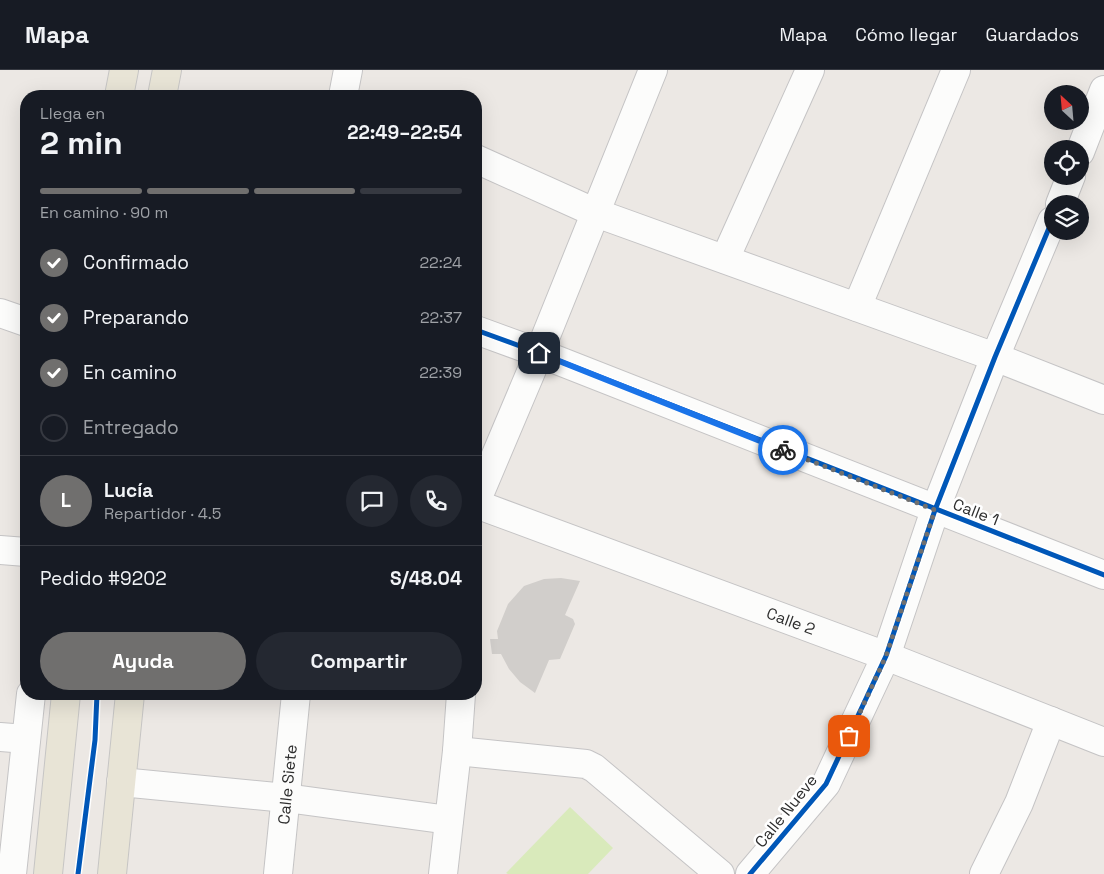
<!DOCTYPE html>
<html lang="es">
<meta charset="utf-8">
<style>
:root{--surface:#171b24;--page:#242831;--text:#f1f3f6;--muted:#9ea1a6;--line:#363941;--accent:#706f6e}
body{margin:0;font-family:"Space Grotesk",sans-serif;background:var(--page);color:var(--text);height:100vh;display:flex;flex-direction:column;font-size:19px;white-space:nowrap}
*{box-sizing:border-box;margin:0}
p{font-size:16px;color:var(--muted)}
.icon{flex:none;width:28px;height:28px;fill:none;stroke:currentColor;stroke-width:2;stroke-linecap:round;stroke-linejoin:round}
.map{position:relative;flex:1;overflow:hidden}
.side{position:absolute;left:20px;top:20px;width:462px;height:610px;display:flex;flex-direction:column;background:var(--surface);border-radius:20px;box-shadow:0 5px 20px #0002}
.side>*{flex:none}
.needle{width:32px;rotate:334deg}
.tools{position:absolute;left:1044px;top:15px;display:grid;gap:10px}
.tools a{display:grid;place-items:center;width:45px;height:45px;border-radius:50%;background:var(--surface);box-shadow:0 5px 20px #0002;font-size:25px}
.pin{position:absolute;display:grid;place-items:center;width:42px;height:42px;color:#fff;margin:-21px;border-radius:10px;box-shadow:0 2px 8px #0006}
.courier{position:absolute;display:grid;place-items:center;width:50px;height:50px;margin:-25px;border:4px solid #1a73e8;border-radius:50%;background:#fff;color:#222;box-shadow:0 1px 6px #0007}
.head em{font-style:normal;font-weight:600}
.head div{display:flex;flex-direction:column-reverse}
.head{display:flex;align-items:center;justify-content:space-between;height:85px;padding:0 20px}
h1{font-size:32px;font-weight:600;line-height:38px}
.bar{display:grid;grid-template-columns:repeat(4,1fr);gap:8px 5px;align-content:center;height:60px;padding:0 20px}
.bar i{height:6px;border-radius:4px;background:var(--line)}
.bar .on{background:var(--accent)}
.bar p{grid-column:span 4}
.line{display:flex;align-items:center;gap:12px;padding:0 20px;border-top:1px solid var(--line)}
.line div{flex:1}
.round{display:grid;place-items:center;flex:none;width:52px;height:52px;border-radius:26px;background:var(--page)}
ol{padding:0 20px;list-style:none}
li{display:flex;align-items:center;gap:15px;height:55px}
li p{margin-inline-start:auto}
li .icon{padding:5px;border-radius:50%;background:var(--accent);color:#fff;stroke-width:4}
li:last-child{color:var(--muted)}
li i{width:28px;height:28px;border:2px solid var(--line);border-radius:50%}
.primary-button{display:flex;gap:10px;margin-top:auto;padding:10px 20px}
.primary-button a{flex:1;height:58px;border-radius:30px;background:var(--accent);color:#fff;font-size:20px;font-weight:600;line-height:58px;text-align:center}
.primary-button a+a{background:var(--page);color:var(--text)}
header{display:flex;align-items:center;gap:30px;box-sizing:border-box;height:70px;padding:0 25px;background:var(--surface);border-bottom:1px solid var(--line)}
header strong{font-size:24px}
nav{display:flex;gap:28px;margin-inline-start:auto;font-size:18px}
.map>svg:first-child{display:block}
.pitch{fill:#d9eabb}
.building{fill:#d1cecb}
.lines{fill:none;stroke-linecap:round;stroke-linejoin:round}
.minor-casing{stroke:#c5c4c5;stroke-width:30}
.major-casing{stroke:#c6c5c4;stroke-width:30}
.minor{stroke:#fcfcfb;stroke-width:28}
.major{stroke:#e8e4d6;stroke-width:28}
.cycleway-casing{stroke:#fff;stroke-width:8}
.cycleway{stroke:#0057b8;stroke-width:5}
.done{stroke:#706f6e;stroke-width:5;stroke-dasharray:0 9}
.route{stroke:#1a73e8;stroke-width:6}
.labels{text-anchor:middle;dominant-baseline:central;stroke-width:5;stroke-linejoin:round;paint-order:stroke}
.street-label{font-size:16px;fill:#2e2e2e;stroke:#fff}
</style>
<header>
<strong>Mapa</strong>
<nav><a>Mapa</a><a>Cómo llegar</a><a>Guardados</a></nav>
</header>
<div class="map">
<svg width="1104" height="804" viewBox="0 0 1104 804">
<rect width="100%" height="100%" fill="#ece8e4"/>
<!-- pitch -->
<path class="pitch" d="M570 737 613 778 588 804H508L506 803Z"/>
<!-- building -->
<path class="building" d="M561 508 580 511 565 545 573 549 575 554 560 589 549 590 535 623 520 612 509 599 501 584H492L490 569H498L497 561 508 534 524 516 544 509Z"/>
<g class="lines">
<!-- minor casing -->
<g class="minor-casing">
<g id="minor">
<path d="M343 26 348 0"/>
<path d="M1080 82 1104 20"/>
<path d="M476 89 596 143 995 287 1104 330"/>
<path d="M1060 134 1071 106"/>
<path d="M725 189 810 0"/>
<path d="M857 237 956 0"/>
<path d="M0 243 26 252"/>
<path d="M476 260 539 283 1104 505"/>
<path d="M476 432 539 283 653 0"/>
<path id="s1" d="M476 434 886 586 1104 672"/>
<path d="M0 480 26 482"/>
<path d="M0 667 26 669"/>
<path d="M457 681 586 694 594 698 720 804"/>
<path d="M121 712 286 728 449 750"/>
<path d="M12 804 31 624"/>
<path id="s2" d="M278 804 296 624"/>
<path d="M443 804 457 681 461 624"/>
<path d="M750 804 826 714 886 586 935 440 995 287 1052 151"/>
<path d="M984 804 1019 733 1051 651"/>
</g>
</g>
<!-- major casing -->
<g class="major-casing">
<path id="major" d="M119 26 124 0
M162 26 167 0
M48 804 66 624
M112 804 130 624"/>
</g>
<!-- minor -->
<use href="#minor" class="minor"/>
<!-- major -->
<use href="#major" class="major"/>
<!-- cycleway casing -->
<g class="cycleway-casing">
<path id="cycleway" d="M476 260 539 283 1104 505
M78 804 95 670 97 624
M750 804 826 714 886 586 935 440 995 287 1052 151"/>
</g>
<!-- cycleway -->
<use href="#cycleway" class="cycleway"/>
</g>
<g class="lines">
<!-- done -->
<path class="done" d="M783 380 935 440 886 586 849 666"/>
<!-- route -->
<path class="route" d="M539 283 783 380"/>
</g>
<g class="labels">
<!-- street labels -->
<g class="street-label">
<text transform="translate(976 442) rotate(21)">Calle 1</text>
<text stroke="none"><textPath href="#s1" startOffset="336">Calle 2</textPath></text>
<text stroke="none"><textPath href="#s2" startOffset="90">Calle Siete</textPath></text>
<text transform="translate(786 741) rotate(-51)">Calle Nueve</text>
</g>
</g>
</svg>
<div class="tools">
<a><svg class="needle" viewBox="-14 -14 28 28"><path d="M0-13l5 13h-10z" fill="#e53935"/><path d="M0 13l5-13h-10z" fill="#9ea1a6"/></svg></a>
<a><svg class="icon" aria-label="locate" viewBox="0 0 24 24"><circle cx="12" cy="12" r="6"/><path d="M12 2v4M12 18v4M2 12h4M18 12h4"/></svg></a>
<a><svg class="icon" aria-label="layers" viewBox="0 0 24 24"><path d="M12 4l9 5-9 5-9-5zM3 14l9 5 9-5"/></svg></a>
</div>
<div class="pin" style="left:849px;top:666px;background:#ea580c"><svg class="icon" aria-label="bag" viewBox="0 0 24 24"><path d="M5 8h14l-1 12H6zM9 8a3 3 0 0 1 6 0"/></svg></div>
<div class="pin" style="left:539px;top:283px;background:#1f2937"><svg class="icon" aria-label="home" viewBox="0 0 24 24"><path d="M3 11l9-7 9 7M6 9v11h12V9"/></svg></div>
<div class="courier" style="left:783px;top:380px"><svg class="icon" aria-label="bike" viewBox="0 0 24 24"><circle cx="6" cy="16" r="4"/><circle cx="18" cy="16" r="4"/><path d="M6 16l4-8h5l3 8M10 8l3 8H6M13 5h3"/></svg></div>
<section class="side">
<div class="head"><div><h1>2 min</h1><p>Llega en</p></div><em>22:49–22:54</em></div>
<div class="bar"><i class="on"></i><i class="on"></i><i class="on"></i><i></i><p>En camino · 90 m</p></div>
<ol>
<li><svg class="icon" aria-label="check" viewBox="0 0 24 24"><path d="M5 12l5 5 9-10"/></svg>Confirmado<p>22:24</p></li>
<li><svg class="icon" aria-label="check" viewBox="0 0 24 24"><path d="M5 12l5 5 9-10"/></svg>Preparando<p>22:37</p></li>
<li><svg class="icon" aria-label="check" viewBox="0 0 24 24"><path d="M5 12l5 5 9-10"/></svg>En camino<p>22:39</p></li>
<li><i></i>Entregado</li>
</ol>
<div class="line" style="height:90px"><b class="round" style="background:var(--accent);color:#fff">L</b><div><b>Lucía</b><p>Repartidor · 4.5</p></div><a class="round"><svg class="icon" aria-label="chat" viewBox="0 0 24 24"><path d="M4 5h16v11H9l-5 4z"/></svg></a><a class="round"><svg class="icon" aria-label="phone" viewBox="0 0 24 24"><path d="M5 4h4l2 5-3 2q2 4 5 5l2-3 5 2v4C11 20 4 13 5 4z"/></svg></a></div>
<div class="line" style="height:65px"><div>Pedido #9202</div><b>S/48.04</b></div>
<div class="primary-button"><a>Ayuda</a><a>Compartir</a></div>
</section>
</div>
